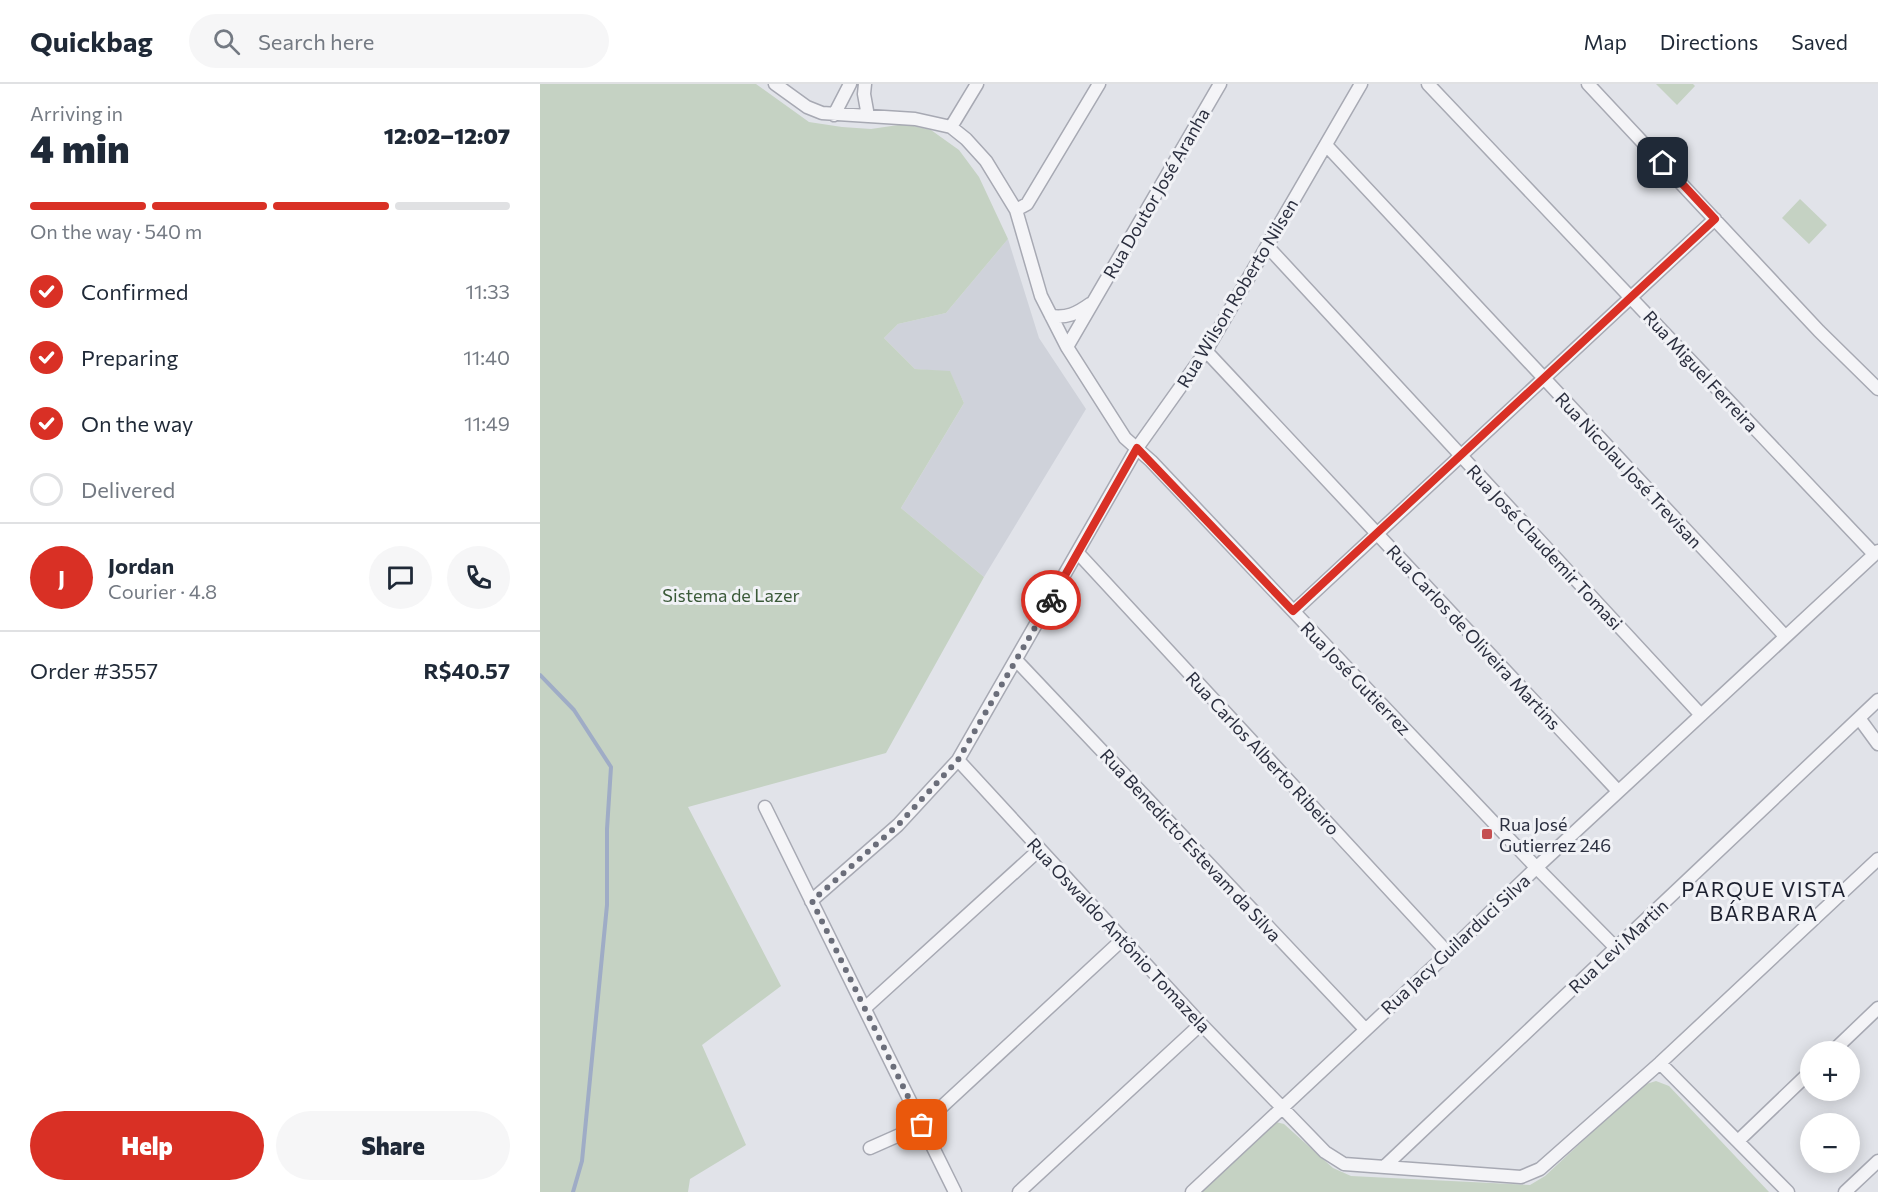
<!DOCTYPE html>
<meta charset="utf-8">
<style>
:root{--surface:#fff;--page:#f6f6f7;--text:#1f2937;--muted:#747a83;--line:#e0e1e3;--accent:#d93025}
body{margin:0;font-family:Commissioner,sans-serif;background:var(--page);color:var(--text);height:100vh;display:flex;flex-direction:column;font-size:22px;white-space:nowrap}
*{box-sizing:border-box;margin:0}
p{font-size:20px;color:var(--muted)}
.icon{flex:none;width:33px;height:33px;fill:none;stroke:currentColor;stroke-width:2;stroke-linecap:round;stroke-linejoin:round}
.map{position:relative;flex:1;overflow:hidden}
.side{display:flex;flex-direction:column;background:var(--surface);width:540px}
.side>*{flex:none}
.fabs{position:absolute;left:1260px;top:957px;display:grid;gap:12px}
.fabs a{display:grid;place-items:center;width:60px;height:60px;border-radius:50%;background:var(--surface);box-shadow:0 3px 15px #0003;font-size:30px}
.pin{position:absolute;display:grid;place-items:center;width:51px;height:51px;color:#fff;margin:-26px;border-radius:12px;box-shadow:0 3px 9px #0006}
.courier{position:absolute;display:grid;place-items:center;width:60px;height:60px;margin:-30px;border:4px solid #d93025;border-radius:50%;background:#fff;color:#222;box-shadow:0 2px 8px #0007}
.overview em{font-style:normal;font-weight:800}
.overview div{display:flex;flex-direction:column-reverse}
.overview{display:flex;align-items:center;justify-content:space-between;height:102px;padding:0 30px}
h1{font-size:39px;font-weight:800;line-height:45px}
.bar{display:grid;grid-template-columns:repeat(4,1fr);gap:9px 6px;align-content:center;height:72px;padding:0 30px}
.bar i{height:8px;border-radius:4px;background:var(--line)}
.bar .active{background:var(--accent)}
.bar p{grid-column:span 4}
.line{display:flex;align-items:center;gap:15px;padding:0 30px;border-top:2px solid var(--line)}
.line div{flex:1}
.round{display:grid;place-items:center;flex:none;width:63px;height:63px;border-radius:32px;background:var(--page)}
ol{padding:0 30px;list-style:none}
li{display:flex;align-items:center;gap:18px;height:66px}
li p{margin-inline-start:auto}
li .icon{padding:6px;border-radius:50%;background:var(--accent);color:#fff;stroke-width:4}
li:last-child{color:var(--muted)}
li i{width:33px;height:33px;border:3px solid var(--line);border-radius:50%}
.primary-button{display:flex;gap:12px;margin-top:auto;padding:12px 30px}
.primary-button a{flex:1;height:69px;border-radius:36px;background:var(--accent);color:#fff;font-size:24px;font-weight:800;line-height:69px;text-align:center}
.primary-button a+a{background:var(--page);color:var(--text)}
header{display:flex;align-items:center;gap:36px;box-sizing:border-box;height:84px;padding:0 30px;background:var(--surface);border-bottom:2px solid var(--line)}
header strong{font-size:28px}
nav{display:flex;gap:33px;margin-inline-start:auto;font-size:21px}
.search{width:420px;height:54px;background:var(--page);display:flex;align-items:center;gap:15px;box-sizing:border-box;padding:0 21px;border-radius:33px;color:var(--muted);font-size:22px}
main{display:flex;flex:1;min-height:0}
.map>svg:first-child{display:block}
.built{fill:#cfd2da}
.green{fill:#c5d2c3}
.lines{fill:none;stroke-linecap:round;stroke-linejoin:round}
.stream{stroke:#9facc6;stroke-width:4}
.minor-casing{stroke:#a7a9b3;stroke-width:15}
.minor{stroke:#f4f4f7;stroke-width:12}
.done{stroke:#6b6e7a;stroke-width:6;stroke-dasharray:0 10.8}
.route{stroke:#d93025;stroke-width:8}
.poi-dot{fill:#c54f51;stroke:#f1f2f6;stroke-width:2}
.labels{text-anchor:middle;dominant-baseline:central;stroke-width:6;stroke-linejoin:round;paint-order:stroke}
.street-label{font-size:18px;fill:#2b2f3f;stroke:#f1f2f6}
.park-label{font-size:18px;fill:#3b5a39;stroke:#f1f2f6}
.poi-label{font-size:18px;fill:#2b2f3f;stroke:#f1f2f6;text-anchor:start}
.quarter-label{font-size:21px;letter-spacing:1.5px;fill:#1d2130;stroke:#f1f2f6}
</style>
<header>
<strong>Quickbag</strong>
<div class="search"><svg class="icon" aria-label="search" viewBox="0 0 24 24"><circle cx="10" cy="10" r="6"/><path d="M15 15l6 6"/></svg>Search here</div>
<nav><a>Map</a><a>Directions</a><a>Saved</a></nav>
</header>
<main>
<section class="side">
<div class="overview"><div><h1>4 min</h1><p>Arriving in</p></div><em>12:02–12:07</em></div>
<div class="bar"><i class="active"></i><i class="active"></i><i class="active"></i><i></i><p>On the way · 540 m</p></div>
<ol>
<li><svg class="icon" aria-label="check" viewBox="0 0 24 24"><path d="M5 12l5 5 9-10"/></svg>Confirmed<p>11:33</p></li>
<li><svg class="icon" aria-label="check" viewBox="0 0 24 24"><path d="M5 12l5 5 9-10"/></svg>Preparing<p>11:40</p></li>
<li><svg class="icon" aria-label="check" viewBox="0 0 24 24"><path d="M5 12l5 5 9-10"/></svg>On the way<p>11:49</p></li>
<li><i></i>Delivered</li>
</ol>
<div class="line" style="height:108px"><b class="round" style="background:var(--accent);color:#fff">J</b><div><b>Jordan</b><p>Courier · 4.8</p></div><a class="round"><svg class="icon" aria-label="chat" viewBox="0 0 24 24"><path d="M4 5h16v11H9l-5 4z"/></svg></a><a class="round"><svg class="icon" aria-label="phone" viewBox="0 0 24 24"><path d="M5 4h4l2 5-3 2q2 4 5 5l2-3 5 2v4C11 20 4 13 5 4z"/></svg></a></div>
<div class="line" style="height:78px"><div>Order #3557</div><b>R$40.57</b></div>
<div class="primary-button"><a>Help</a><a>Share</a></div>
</section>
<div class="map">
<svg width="1338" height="1108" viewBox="0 0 1338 1108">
<rect width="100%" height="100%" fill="#e1e3e9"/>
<!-- built -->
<path class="built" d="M468 155 499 254 546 325 444 493 361 424 424 319 410 288 375 285 344 254 358 240 406 229Z"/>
<!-- green -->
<path class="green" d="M0 0H216L269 38 302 43 331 45 365 40 391 46 419 66 439 93 468 155 406 229 358 240 344 254 375 285 410 287 424 319 361 424 444 493 346 669 148 723 241 902 162 961 206 1061 150 1095 148 1108H0Z
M1116 0H1153L1155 2 1137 21Z
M1260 115 1287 141 1269 160 1242 134Z
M1116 997 1129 1002 1229 1108H658L736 1038 744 1040 793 1084 811 1092 990 1101 1005 1092 1103 1001Z"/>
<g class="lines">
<!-- stream -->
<path class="stream" d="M0 591 34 626 71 683 67 745V821L42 1077 33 1108"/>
<!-- minor casing -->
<g class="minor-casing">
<path id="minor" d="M235 0 267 23 282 29 375 35 411 43 426 55 446 77 476 126 501 212 527 263 585 354 611 377 992 779 1076 864
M325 0 324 10 328 32
M888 0 1334 470
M1048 0 1279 247 1338 305
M294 31 310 0
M411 43 437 0
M786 61 1245 552
M476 126 487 120 559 0
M728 163 1161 631
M511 232C527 234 536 230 550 220
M527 263 680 0
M666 267 1078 707
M538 469 908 869
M754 527 1175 135
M476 576 825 945
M1319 634 1338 660
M418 676 661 940 785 1068 804 1080 981 1093 1000 1085 1120 979 1338 775
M225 723 415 1108
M271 817 358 741 418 676 597 364 666 267 821 0
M325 924 500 765
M1292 968 1338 924
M1120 979 1248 1108
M1198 1057 1270 988
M330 1064 382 1041 583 855
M844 1083 1338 616
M479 1108 661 940
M652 1108 908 869 997 783 1338 467
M1305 1108 1338 1077"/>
</g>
<!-- minor -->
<use href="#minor" class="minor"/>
</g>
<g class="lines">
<!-- done -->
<path class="done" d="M382 1041 272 817 358 741 418 676 511 516"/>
<!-- route -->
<path class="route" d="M511 516 597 364 753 527 1175 135 1123 79"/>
</g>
<!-- markers -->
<rect class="poi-dot" x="941" y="744" width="12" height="12" rx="3"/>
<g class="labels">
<!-- street labels -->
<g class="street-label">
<text transform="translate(616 109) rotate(-60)">Rua Doutor José Aranha</text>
<text transform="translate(697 209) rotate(-59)">Rua Wilson Roberto Nilsen</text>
<text transform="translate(1161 287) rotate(47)">Rua Miguel Ferreira</text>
<text transform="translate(1089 386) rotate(47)">Rua Nicolau José Trevisan</text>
<text transform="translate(1005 463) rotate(47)">Rua José Claudemir Tomasi</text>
<text transform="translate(934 553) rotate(47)">Rua Carlos de Oliveira Martins</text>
<text transform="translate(816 594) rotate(46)">Rua José Gutierrez</text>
<text transform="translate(723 669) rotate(47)">Rua Carlos Alberto Ribeiro</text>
<text transform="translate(651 761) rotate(47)">Rua Benedicto Estevam da Silva</text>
<text transform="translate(579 851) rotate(47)">Rua Oswaldo Antônio Tomazela</text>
<text transform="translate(915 860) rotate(-43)">Rua Jacy Guilarduci Silva</text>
<text transform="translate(1078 862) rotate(-43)">Rua Levi Martin</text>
</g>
<!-- park labels -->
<g class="park-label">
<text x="191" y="511">Sistema de Lazer</text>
</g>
<!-- poi labels -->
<g class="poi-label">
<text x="959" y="740">Rua José<tspan x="959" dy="21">Gutierrez 246</tspan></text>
</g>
<!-- quarter labels -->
<g class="quarter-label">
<text x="1224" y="804">PARQUE VISTA<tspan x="1224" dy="24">BÁRBARA</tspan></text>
</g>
</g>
</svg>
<div class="fabs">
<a>+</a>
<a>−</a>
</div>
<div class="pin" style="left:382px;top:1041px;background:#ea580c"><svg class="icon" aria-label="bag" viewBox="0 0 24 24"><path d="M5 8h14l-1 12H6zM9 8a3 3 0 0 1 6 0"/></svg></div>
<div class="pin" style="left:1123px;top:79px;background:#1f2937"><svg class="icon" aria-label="home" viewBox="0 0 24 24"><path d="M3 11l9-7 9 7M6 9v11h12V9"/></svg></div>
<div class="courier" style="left:511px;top:516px"><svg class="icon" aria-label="bike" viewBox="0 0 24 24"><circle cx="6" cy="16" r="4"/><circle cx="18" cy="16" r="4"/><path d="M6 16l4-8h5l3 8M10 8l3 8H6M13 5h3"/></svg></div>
</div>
</main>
